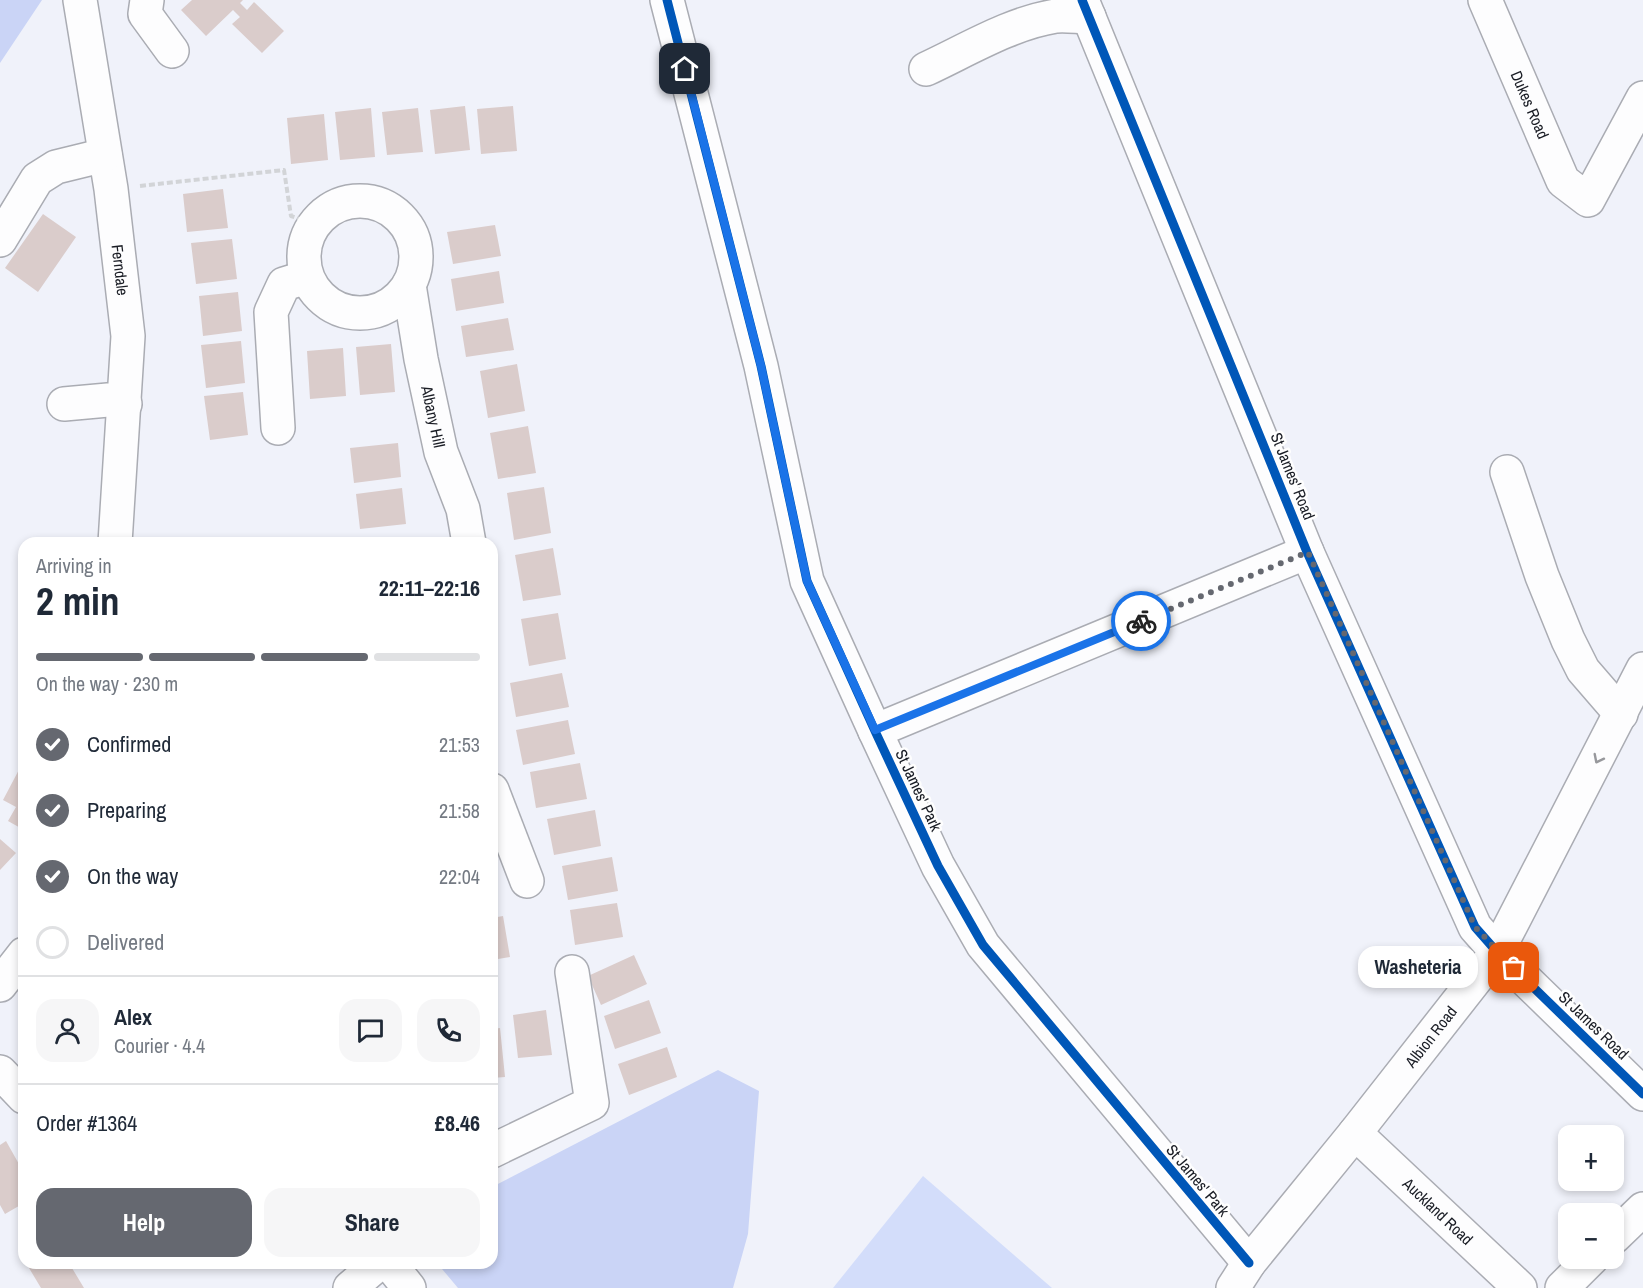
<!DOCTYPE html>
<meta charset="utf-8">
<style>
:root{--surface:#fff;--page:#f6f6f7;--text:#1f2937;--muted:#747a83;--line:#e0e1e3;--accent:#656870}
body{margin:0;font-family:"Archivo Narrow",sans-serif;background:var(--page);color:var(--text);height:100vh;display:flex;flex-direction:column;font-size:22px;white-space:nowrap}
*{box-sizing:border-box;margin:0}
p{font-size:20px;color:var(--muted)}
.icon{flex:none;width:33px;height:33px;fill:none;stroke:currentColor;stroke-width:2;stroke-linecap:round;stroke-linejoin:round}
.map{position:relative;flex:1;overflow:hidden}
.drawer{position:absolute;left:18px;top:537px;width:480px;height:732px;display:flex;flex-direction:column;background:var(--surface);border-radius:18px;box-shadow:0 3px 9px #0003}
.drawer>*{flex:none}
.fabs{position:absolute;left:1558px;top:1125px;display:grid;gap:12px}
.fabs a{display:grid;place-items:center;width:66px;height:66px;border-radius:12px;background:var(--surface);box-shadow:0 3px 9px #0003;font-size:30px}
.pin{position:absolute;display:grid;place-items:center;width:51px;height:51px;color:#fff;margin:-26px;border-radius:12px;box-shadow:0 3px 9px #0006}
.courier{position:absolute;display:grid;place-items:center;width:60px;height:60px;margin:-30px;border:4px solid #1a73e8;border-radius:50%;background:#fff;color:#222;box-shadow:0 2px 8px #0007}
.bubble{position:absolute;height:42px;border-radius:18px;background:var(--surface);box-shadow:0 3px 9px #0003;font-size:20px;font-weight:700;line-height:42px;text-align:center}
.headline em{font-style:normal;font-weight:700}
.headline div{display:flex;flex-direction:column-reverse}
.headline{display:flex;align-items:center;justify-content:space-between;height:102px;padding:0 18px}
h1{font-size:39px;font-weight:700;line-height:45px}
.bar{display:grid;grid-template-columns:repeat(4,1fr);gap:9px 6px;align-content:center;height:72px;padding:0 18px}
.bar i{height:8px;border-radius:4px;background:var(--line)}
.bar .on{background:var(--accent)}
.bar p{grid-column:span 4}
.line{display:flex;align-items:center;gap:15px;padding:0 18px;border-top:2px solid var(--line)}
.line div{flex:1}
.round{display:grid;place-items:center;flex:none;width:63px;height:63px;border-radius:18px;background:var(--page)}
ol{padding:0 18px;list-style:none}
li{display:flex;align-items:center;gap:18px;height:66px}
li p{margin-inline-start:auto}
li .icon{padding:6px;border-radius:50%;background:var(--accent);color:#fff;stroke-width:4}
li:last-child{color:var(--muted)}
li i{width:33px;height:33px;border:3px solid var(--line);border-radius:50%}
.button{display:flex;gap:12px;margin-top:auto;padding:12px 18px}
.button a{flex:1;height:69px;border-radius:18px;background:var(--accent);color:#fff;font-size:24px;font-weight:700;line-height:69px;text-align:center}
.button a+a{background:var(--page);color:var(--text)}
.map>svg:first-child{display:block}
.green{fill:#d3ddfa}
.forest{fill:#cad4f6}
.building{fill:#dacccb}
.lines{fill:none;stroke-linecap:round;stroke-linejoin:round}
.minor-casing{stroke:#aaacb3;stroke-width:36}
.path{stroke:#d2d4d7;stroke-width:4;stroke-dasharray:6 3;stroke-linecap:butt}
.minor{stroke:#fdfdfe;stroke-width:33}
.cycleway-casing{stroke:#fefefe;stroke-width:13}
.cycleway{stroke:#0057b8;stroke-width:9}
.oneway{stroke:#97989c}
.done{stroke:#656870;stroke-width:6;stroke-dasharray:0 10.8}
.route{stroke:#1a73e8;stroke-width:8}
.labels{text-anchor:middle;dominant-baseline:central;stroke-width:5;stroke-linejoin:round;paint-order:stroke}
.street-label{font-size:16px;fill:#1a1d25;stroke:#fefefe}
</style>
<div class="map">
<svg width="1643" height="1288" viewBox="0 0 1643 1288">
<rect width="100%" height="100%" fill="#f0f2fa"/>
<!-- green -->
<path class="green" d="M923 1176 1052 1288H833Z"/>
<!-- forest -->
<path class="forest" d="M0 0H42L0 63Z
M718 1070 759 1091 748 1234 733 1288H458L437 1263H492V1187Z"/>
<!-- building -->
<path class="building" d="M192 0H243L240 3 247 10 254 2 284 31 262 53 232 24 240 17 233 10 206 36 181 10Z
M465 106 470 150 435 154 430 110Z
M513 106 517 151 481 154 477 109Z
M371 108 375 157 340 160 335 112Z
M418 108 423 152 387 155 382 112Z
M324 114 328 160 291 164 287 118Z
M223 189 228 228 187 232 183 194Z
M43 214 76 237 38 292 5 268Z
M495 225 501 256 453 264 447 232Z
M232 239 237 279 196 284 191 243Z
M499 271 504 303 456 311 451 279Z
M238 292 242 331 203 336 199 296Z
M508 318 514 350 466 357 461 326Z
M241 341 245 383 206 388 201 345Z
M391 344 395 392 360 395 356 347Z
M343 348 346 396 310 399 307 351Z
M517 364 525 411 488 418 480 371Z
M243 392 248 435 210 440 204 396Z
M528 426 536 473 498 479 490 433Z
M398 443 401 477 354 483 350 448Z
M544 487 551 533 514 540 507 493Z
M402 488 406 524 360 529 356 494Z
M553 548 561 595 523 601 515 555Z
M558 613 566 659 529 666 521 619Z
M562 673 569 707 516 717 510 683Z
M568 720 575 754 523 765 516 730Z
M580 763 587 799 536 808 530 772Z
M22 764 24 765V830L8 821 16 807 3 800Z
M595 810 601 846 554 855 547 819Z
M0 839 16 853 0 870Z
M612 857 618 891 568 900 562 866Z
M617 903 623 937 575 945 570 910Z
M503 916 510 957 492 960V918Z
M634 955 647 984 601 1005 588 976Z
M649 1000 661 1033 615 1049 604 1016Z
M546 1010 552 1055 518 1058 513 1015Z
M500 1028 505 1077 492 1078V1029Z
M667 1047 677 1077 629 1095 618 1064Z
M6 1141 24 1173V1203L5 1214 0 1205V1145Z
M37 1263H69L84 1288H41L29 1268Z"/>
<g class="lines">
<!-- minor casing -->
<g class="minor-casing">
<g id="minor">
<path id="s1" d="M80 0 111 189 128 336 115 543"/>
<path d="M147 0 145 14 172 51"/>
<path d="M667 0 761 366 807 581 875 731 938 866 983 945 1249 1263"/>
<path d="M1082 0 1307 552 1475 927 1497 952 1643 1094"/>
<path id="s2" d="M1485 0 1563 181 1588 200 1643 98"/>
<path d="M926 69C967 50 1011 23 1056 16 1067 15 1078 17 1089 17"/>
<circle cx="360" cy="257" r="56"/>
<path d="M0 240 37 179 56 167 105 155"/>
<path id="s3" d="M409 285 421 359 441 452 463 509 469 543"/>
<path d="M64 404 108 400 125 404"/>
<path d="M278 428 271 312 284 284 307 277"/>
<path d="M1507 472 1542 576 1568 640 1583 670 1621 714"/>
<path d="M875 731 1307 552"/>
<path d="M492 790 527 881"/>
<path d="M0 985 24 954"/>
<path d="M0 1072 24 1097"/>
<path id="s4" d="M1355 1133 1520 1288"/>
<path d="M492 1151 592 1103 572 972"/>
<path d="M1614 1237 1643 1209"/>
<path d="M389 1263 409 1288"/>
<path d="M350 1288 379 1263"/>
<path id="s5" d="M1233 1288 1249 1263 1355 1133 1497 952 1643 669"/>
<path d="M1562 1288 1592 1258"/>
</g>
</g>
<!-- path -->
<path class="path" d="M140 186 284 170 291 216 314 224"/>
<!-- minor -->
<use href="#minor" class="minor"/>
<!-- cycleway casing -->
<g class="cycleway-casing">
<path id="cycleway" d="M667 0 761 366 807 581 875 731 938 866 983 945 1249 1263
M1082 0 1307 552 1475 927 1497 952 1643 1094"/>
</g>
<!-- cycleway -->
<use href="#cycleway" class="cycleway"/>
</g>
<!-- one-way arrows -->
<defs><path id="oneway-chevron" d="M-2-3.5L2.5 0L-2 3.5" fill="none" stroke-width="1.6" stroke-linecap="round" stroke-linejoin="round" transform="scale(1.5)"/></defs>
<use class="oneway" href="#oneway-chevron" transform="translate(1598 759) rotate(117)"/>
<g class="lines">
<!-- done -->
<path class="done" d="M1141 621 1308 552 1475 927 1514 968"/>
<!-- route -->
<path class="route" d="M685 69 761 366 807 581 875 730 1141 621"/>
</g>
<g class="labels">
<!-- street labels -->
<g class="street-label">
<text stroke="none"><textPath href="#s2" startOffset="114">Dukes Road</textPath></text>
<text stroke="none"><textPath href="#s1" startOffset="273">Ferndale</textPath></text>
<text stroke="none"><textPath href="#s3" startOffset="134">Albany Hill</textPath></text>
<text transform="translate(1293 476) rotate(68)">St James' Road</text>
<text transform="translate(919 790) rotate(65)">St James' Park</text>
<text transform="translate(1594 1025) rotate(44)">St James Road</text>
<text stroke="none"><textPath href="#s5" startOffset="320">Albion Road</textPath></text>
<text transform="translate(1198 1180) rotate(50)">St James' Park</text>
<text stroke="none"><textPath href="#s4" startOffset="114">Auckland Road</textPath></text>
</g>
</g>
</svg>
<div class="fabs">
<a>+</a>
<a>−</a>
</div>
<div class="pin" style="left:1514px;top:968px;background:#ea580c"><svg class="icon" aria-label="bag" viewBox="0 0 24 24"><path d="M5 8h14l-1 12H6zM9 8a3 3 0 0 1 6 0"/></svg></div>
<div class="pin" style="left:685px;top:69px;background:#1f2937"><svg class="icon" aria-label="home" viewBox="0 0 24 24"><path d="M3 11l9-7 9 7M6 9v11h12V9"/></svg></div>
<div class="courier" style="left:1141px;top:621px"><svg class="icon" aria-label="bike" viewBox="0 0 24 24"><circle cx="6" cy="16" r="4"/><circle cx="18" cy="16" r="4"/><path d="M6 16l4-8h5l3 8M10 8l3 8H6M13 5h3"/></svg></div>
<div class="bubble" style="left:1358px;top:946px;width:120px">Washeteria</div>
<section class="drawer">
<div class="headline"><div><h1>2 min</h1><p>Arriving in</p></div><em>22:11–22:16</em></div>
<div class="bar"><i class="on"></i><i class="on"></i><i class="on"></i><i></i><p>On the way · 230 m</p></div>
<ol>
<li><svg class="icon" aria-label="check" viewBox="0 0 24 24"><path d="M5 12l5 5 9-10"/></svg>Confirmed<p>21:53</p></li>
<li><svg class="icon" aria-label="check" viewBox="0 0 24 24"><path d="M5 12l5 5 9-10"/></svg>Preparing<p>21:58</p></li>
<li><svg class="icon" aria-label="check" viewBox="0 0 24 24"><path d="M5 12l5 5 9-10"/></svg>On the way<p>22:04</p></li>
<li><i></i>Delivered</li>
</ol>
<div class="line" style="height:108px"><a class="round"><svg class="icon" aria-label="person" viewBox="0 0 24 24"><circle cx="12" cy="8" r="4"/><path d="M4 21q1-7 8-7t8 7"/></svg></a><div><b>Alex</b><p>Courier · 4.4</p></div><a class="round"><svg class="icon" aria-label="chat" viewBox="0 0 24 24"><path d="M4 5h16v11H9l-5 4z"/></svg></a><a class="round"><svg class="icon" aria-label="phone" viewBox="0 0 24 24"><path d="M5 4h4l2 5-3 2q2 4 5 5l2-3 5 2v4C11 20 4 13 5 4z"/></svg></a></div>
<div class="line" style="height:78px"><div>Order #1364</div><b>£8.46</b></div>
<div class="button"><a>Help</a><a>Share</a></div>
</section>
</div>
